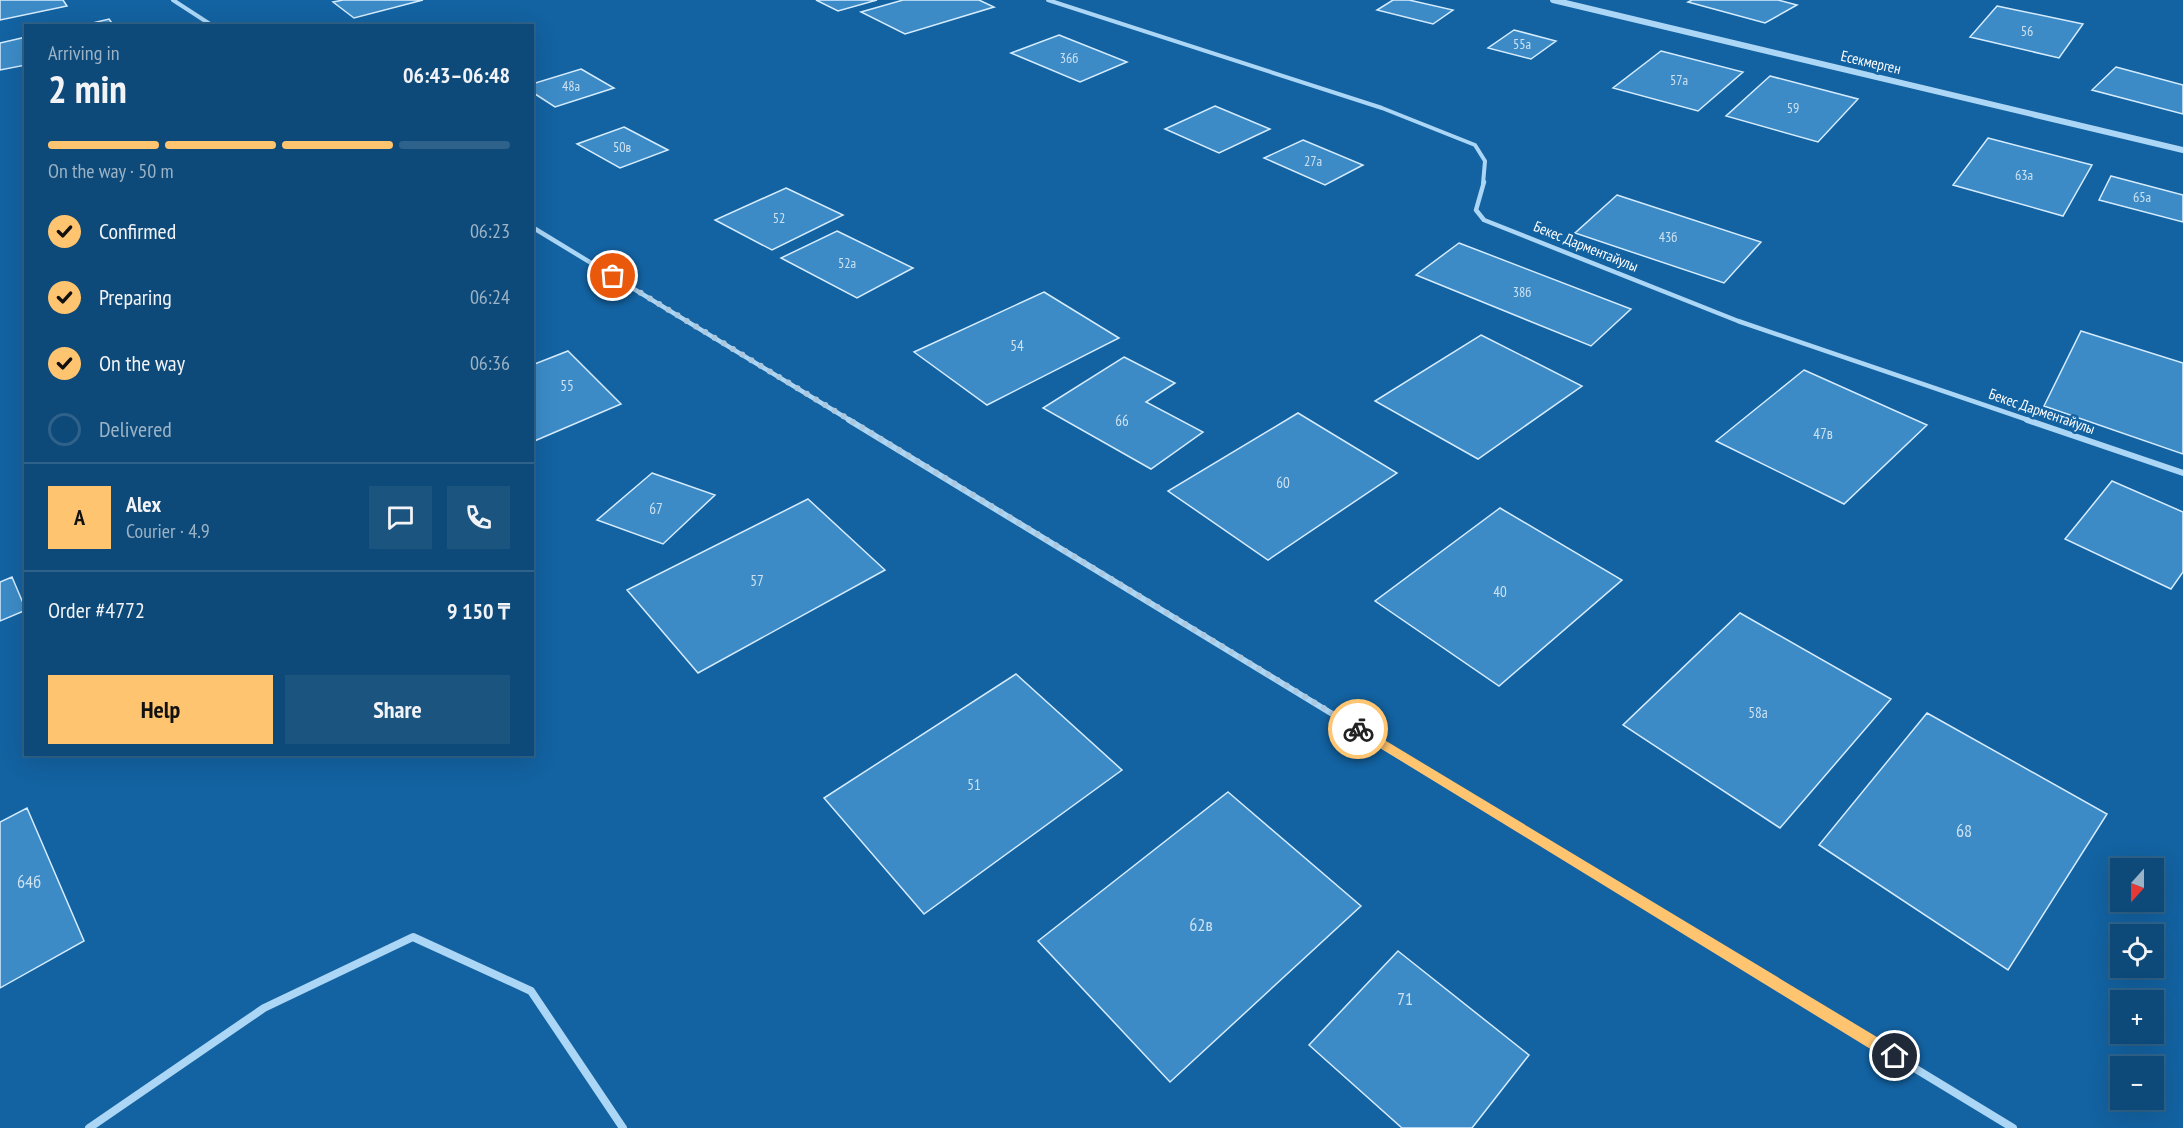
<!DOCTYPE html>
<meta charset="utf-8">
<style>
:root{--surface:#0e4a79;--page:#1c5480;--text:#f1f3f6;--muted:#9bb3c6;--line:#2e628a;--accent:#ffc470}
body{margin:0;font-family:"PT Sans Narrow",sans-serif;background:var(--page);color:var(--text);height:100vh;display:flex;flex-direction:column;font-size:22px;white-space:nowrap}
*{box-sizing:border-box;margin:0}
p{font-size:20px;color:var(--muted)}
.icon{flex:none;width:33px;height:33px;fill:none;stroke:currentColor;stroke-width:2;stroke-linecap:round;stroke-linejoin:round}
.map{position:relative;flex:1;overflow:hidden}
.side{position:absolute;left:24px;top:24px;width:510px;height:732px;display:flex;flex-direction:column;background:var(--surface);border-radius:0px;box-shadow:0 6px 24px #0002,0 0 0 2px var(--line)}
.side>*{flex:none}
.needle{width:39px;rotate:201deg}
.tools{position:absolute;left:2110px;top:858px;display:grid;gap:12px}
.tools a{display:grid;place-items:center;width:54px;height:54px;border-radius:0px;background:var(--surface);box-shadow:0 6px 24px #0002,0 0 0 2px var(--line);font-size:30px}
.pin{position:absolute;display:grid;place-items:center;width:51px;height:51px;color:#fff;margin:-26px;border:3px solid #fff;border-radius:50%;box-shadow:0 2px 6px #0007}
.courier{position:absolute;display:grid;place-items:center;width:60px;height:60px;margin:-30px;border:4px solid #ffc470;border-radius:50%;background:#fff;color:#222;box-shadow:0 2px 8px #0007}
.overview em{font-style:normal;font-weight:700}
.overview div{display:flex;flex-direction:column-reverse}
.overview{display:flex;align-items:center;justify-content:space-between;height:102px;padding:0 24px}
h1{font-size:39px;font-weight:700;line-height:45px}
.bar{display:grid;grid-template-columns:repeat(4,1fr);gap:9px 6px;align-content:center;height:72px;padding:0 24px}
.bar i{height:8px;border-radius:4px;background:var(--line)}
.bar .on{background:var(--accent)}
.bar p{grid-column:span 4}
.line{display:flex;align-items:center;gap:15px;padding:0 24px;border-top:2px solid var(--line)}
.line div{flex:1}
.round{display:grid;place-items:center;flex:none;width:63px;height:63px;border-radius:0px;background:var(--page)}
ol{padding:0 24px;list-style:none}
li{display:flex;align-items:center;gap:18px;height:66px}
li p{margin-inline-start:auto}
li .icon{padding:6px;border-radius:50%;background:var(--accent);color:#111;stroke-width:4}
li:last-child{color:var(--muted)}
li i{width:33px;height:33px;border:3px solid var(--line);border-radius:50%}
.cta{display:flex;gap:12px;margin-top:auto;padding:12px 24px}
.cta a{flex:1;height:69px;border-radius:0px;background:var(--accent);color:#111;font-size:24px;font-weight:700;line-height:69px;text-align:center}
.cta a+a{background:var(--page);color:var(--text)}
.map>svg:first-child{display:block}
.building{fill:#3c8bc7;stroke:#d5ecfe;stroke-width:1.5}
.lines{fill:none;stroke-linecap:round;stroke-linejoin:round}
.minor-far3{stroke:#acd6f5;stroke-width:4}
.minor-far2{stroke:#acd6f5;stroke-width:4.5}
.minor-far1{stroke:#acd6f5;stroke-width:6}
.minor{stroke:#acd6f5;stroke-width:8}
.tertiary{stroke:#acd6f5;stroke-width:6}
.route{fill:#ffc470}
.done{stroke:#acc8de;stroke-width:6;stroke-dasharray:0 10.8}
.labels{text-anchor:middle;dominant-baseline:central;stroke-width:5;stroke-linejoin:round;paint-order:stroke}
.far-number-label{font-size:14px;fill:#cee2f1}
.far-street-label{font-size:15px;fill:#fff;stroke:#1362a1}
.number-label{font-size:15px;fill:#cee2f1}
.near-number-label{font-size:18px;fill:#cee2f1}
</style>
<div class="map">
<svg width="2183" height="1128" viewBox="0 0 2183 1128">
<rect width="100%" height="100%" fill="#1362a1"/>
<!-- building -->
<path class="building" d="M0 0H63L67 6 0 20Z
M343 0H423L354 18 333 2Z
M816 0H877L838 11Z
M903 0H979L994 7 905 34 861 12Z
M1393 0H1409L1453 10 1433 24 1377 10Z
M1692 0H1778L1797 5 1765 23 1688 2Z
M1997 6 2083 24 2059 58 1970 37Z
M109 19 114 26H80Z
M1514 30 1556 41 1531 59 1488 48Z
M1059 35 1127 62 1080 82 1011 53Z
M26 37V65L0 70V43Z
M1661 51 1743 72 1698 111 1613 88Z
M2116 67 2183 85V114L2092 90Z
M581 69 614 88 555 107 532 92V84Z
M1770 76 1858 99 1818 142 1726 116Z
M1215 106 1270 129 1219 153 1165 129Z
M624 127 668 150 620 168 577 144Z
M1988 138 2092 165 2063 216 1953 185Z
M1303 140 1363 165 1325 185 1264 158Z
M2111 176 2183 195V222L2099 200Z
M786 188 843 215 772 250 715 220Z
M1617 195 1761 242 1724 283 1575 233Z
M837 231 913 268 857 298 781 258Z
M1459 243 1631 309 1591 346 1416 275Z
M1044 292 1119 338 987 405 914 352Z
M2081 331 2183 363V454L2044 406Z
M1481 335 1582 386 1478 459 1375 401Z
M568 351 621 404 532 442V365Z
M1124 357 1175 383 1146 402 1203 432 1151 469 1043 408Z
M1804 370 1927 425 1844 504 1716 441Z
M1298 413 1397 473 1268 560 1168 491Z
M652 473 715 495 663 544 597 520Z
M2112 481 2183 512V572L2171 589 2065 539Z
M808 499 885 570 698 673 627 590Z
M1500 508 1622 580 1499 686 1375 601Z
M12 577 26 610 0 621V582Z
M1740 613 1891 699 1780 828 1623 725Z
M1016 674 1122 770 924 914 824 798Z
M1927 713 2107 814 2008 970 1819 845Z
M1228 792 1361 906 1170 1082 1038 941Z
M27 808 84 941 0 988V822Z
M1398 951 1529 1055 1472 1128H1402L1309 1045Z"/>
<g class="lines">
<!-- minor-far3 -->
<path class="minor-far3" d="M173 0 213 26
M1048 0 1382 108 1475 145 1485 161 1483 184"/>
<!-- minor-far2 -->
<path class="minor-far2" d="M1484 182 1476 210 1484 220 1738 321 2031 421
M532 227 851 421"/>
<!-- minor-far1 -->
<path class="minor-far1" d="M849 420 1357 729
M2027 420 2183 473"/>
<!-- minor -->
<path class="minor" d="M1355 728 2013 1128
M89 1128 264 1008 413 937 531 991 623 1128"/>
<!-- tertiary -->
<path class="tertiary" d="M1553 0 2183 150"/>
</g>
<!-- route -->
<path class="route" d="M1358 724 1900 1051 1902 1056 1900 1061 1895 1063 1890 1061 1354 732V726Z"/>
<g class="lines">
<!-- done -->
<path class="done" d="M613 276 1358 729"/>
</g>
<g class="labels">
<!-- far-number labels -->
<g class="far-number-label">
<text x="2027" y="31">56</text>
<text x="1522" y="44">55а</text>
<text x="1069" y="58">36б</text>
<text x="1679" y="80">57а</text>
<text x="571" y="86">48а</text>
<text x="1793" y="108">59</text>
<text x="622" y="147">50в</text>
<text x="1313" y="161">27а</text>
<text x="2024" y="175">63а</text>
<text x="2142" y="197">65а</text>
<text x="779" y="218">52</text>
<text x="1668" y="237">43б</text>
<text x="847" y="263">52а</text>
<text x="1522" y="292">38б</text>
</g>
<!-- far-street labels -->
<g class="far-street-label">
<text transform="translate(1871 62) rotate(13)">Eсекмерген</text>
<text transform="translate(1586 246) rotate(22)">Бекес Дарментайулы</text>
<text transform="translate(2042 411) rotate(19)">Бекес Дарментайулы</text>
</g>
<!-- number labels -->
<g class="number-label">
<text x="1017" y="345">54</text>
<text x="567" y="385">55</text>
<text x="1122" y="420">66</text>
<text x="1823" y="433">47в</text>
<text x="1283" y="482">60</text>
<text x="656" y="508">67</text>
<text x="757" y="580">57</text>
<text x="1500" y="591">40</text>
<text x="1758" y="712">58а</text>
<text x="974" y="784">51</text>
</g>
<!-- near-number labels -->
<g class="near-number-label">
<text x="1964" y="830">68</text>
<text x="29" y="881">64б</text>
<text x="1201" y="924">62в</text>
<text x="1405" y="998">71</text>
</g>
</g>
</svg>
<div class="tools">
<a><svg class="needle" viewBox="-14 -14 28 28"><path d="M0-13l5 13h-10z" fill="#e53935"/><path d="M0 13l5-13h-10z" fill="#9bb3c6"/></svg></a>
<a><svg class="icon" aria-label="locate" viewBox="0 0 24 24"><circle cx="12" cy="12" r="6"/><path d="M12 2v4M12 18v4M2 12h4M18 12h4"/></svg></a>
<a>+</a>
<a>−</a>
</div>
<div class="pin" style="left:613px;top:276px;background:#ea580c"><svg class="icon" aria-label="bag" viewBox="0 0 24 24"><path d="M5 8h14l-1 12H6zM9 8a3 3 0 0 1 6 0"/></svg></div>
<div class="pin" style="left:1895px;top:1056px;background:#1f2937"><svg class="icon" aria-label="home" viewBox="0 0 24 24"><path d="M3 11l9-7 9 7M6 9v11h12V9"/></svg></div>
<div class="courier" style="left:1358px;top:729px"><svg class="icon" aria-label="bike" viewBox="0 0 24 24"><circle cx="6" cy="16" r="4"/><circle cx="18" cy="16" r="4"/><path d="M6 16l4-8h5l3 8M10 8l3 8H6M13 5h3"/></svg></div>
<section class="side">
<div class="overview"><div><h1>2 min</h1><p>Arriving in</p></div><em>06:43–06:48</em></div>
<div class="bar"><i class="on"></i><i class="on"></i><i class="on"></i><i></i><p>On the way · 50 m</p></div>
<ol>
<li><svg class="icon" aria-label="check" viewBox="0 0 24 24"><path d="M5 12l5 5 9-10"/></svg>Confirmed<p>06:23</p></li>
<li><svg class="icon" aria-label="check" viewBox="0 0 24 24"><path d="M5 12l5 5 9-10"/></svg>Preparing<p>06:24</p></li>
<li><svg class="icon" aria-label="check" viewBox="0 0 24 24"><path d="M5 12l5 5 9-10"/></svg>On the way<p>06:36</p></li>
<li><i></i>Delivered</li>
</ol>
<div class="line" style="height:108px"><b class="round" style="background:var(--accent);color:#111">A</b><div><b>Alex</b><p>Courier · 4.9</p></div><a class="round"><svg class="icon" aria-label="chat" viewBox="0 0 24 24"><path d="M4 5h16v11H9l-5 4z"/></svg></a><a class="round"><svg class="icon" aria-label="phone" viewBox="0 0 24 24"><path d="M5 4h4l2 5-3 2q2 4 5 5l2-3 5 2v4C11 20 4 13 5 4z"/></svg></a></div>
<div class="line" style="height:78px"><div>Order #4772</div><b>9 150 ₸</b></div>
<div class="cta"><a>Help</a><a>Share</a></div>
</section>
</div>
